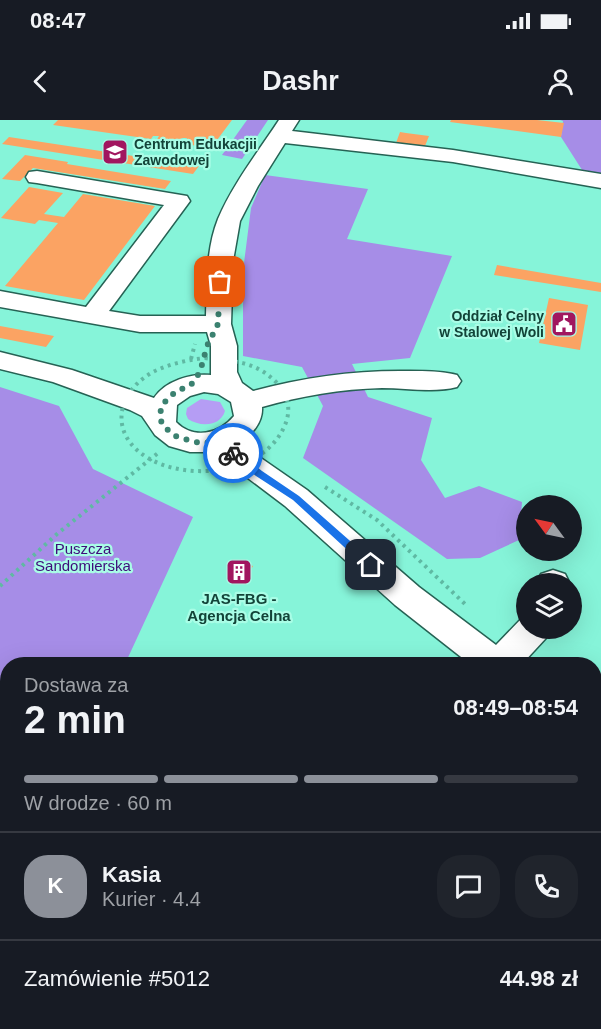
<!DOCTYPE html>
<html lang="pl">
<meta charset="utf-8">
<style>
:root{--surface:#171b24;--page:#20242c;--text:#f1f3f6;--muted:#9ea1a6;--line:#363941;--accent:#8c9099}
body{margin:0;font-family:Helvetica,sans-serif;background:var(--page);color:var(--text);height:100vh;display:flex;flex-direction:column;font-size:22px;white-space:nowrap}
*{box-sizing:border-box;margin:0}
p{font-size:20px;color:var(--muted)}
.icon{flex:none;width:33px;height:33px;fill:none;stroke:currentColor;stroke-width:2;stroke-linecap:round;stroke-linejoin:round}
.map{position:relative;flex:1;overflow:hidden}
.sheet{position:absolute;left:0px;top:537px;width:602px;height:372px;display:flex;flex-direction:column;background:var(--surface);border-radius:24px 24px 0 0;box-shadow:0 6px 24px #0002}
.sheet>*{flex:none}
.needle{width:39px;rotate:303deg}
.controls{position:absolute;left:516px;top:375px;display:grid;gap:12px}
.controls a{display:grid;place-items:center;width:66px;height:66px;border-radius:50%;background:var(--surface);box-shadow:0 6px 24px #0002;font-size:30px}
.pin{position:absolute;display:grid;place-items:center;width:51px;height:51px;color:#fff;margin:-26px;border-radius:12px;box-shadow:0 3px 9px #0006}
.courier{position:absolute;display:grid;place-items:center;width:60px;height:60px;margin:-30px;border:4px solid #1a73e8;border-radius:50%;background:#fff;color:#222;box-shadow:0 2px 8px #0007}
.summary em{font-style:normal;font-weight:600}
.summary div{display:flex;flex-direction:column-reverse}
.summary{display:flex;align-items:center;justify-content:space-between;height:102px;padding:0 24px}
h1{font-size:39px;font-weight:600;line-height:45px}
.bar{display:grid;grid-template-columns:repeat(4,1fr);gap:9px 6px;align-content:center;height:72px;padding:0 24px}
.bar i{height:8px;border-radius:4px;background:var(--line)}
.bar .current{background:var(--accent)}
.bar p{grid-column:span 4}
.line{display:flex;align-items:center;gap:15px;padding:0 24px;border-top:2px solid var(--line)}
.line div{flex:1}
.round{display:grid;place-items:center;flex:none;width:63px;height:63px;border-radius:24px;background:var(--page)}
.status{display:flex;justify-content:space-between;align-items:center;height:42px;padding:0 30px;background:var(--surface);direction:ltr}
.status svg{height:16px;fill:currentColor}
header{display:flex;justify-content:space-between;align-items:center;height:78px;padding:0 24px;background:var(--surface);font-size:27px;font-weight:600}
.map>svg:first-child{display:block}
.green{fill:#b59df4}
.forest{fill:#a68de7}
.building{fill:#fba363}
.lines{fill:none;stroke-linecap:round;stroke-linejoin:round}
.minor-casing{stroke:#266254;stroke-width:3}
.path{stroke:#5fb9a3;stroke-width:4;stroke-dasharray:3 4.5;stroke-linecap:butt}
.minor{fill:#fff;fill-rule:evenodd}
.route{fill:#1a73e8}
.done{stroke:#3b8170;stroke-width:6;stroke-dasharray:0 10.8}
.labels{text-anchor:middle;dominant-baseline:central;stroke-width:4.5;stroke-linejoin:round;paint-order:stroke}
.far-poi-label{font-size:14px;font-weight:bold;fill:#124338;stroke:#a9fde6;text-anchor:start}
.park-label{font-size:15px;fill:#3e0d7a;stroke:#a9fde6}
.poi-label{font-size:15px;font-weight:bold;fill:#124338;stroke:#a9fde6}
</style>
<div class="status"><b>08:47</b><svg viewBox="0 0 49 12"><path d="M0 12V9h3v3zM5 12V6h3v6zM10 12V3h3v9zM15 12V0h3v12zM26 1h20v11H26zM47 4h2v5h-2z"/></svg></div>
<header><svg class="icon" aria-label="back" viewBox="0 0 24 24"><path d="M15 5l-7 7 7 7"/></svg>Dashr<svg class="icon" aria-label="person" viewBox="0 0 24 24"><circle cx="12" cy="8" r="4"/><path d="M4 21q1-7 8-7t8 7"/></svg></header>
<div class="map">
<svg width="601" height="909" viewBox="0 0 601 909">
<rect width="100%" height="100%" fill="#86f4d9"/>
<!-- green -->
<path class="green" d="M201 279 220 282 225 291C220 307 200 307 188 299L186 294 187 288Z"/>
<!-- forest -->
<path class="forest" d="M247 0H268L242 39 222 35Z
M560 0H601V55L584 53 561 17 563 1Z
M265 55 368 69 347 119 452 136 410 238 352 244 368 277 432 298 421 340 445 378 479 366 522 382 519 420 480 438 447 439 303 338 323 286 302 247 243 236V151L251 88Z
M0 267 59 286 93 349 193 397 125 544H8V768L0 782Z"/>
<!-- building -->
<path class="building" d="M58 0H232L211 28 185 24 187 18H182L177 24 156 21 159 16H153L151 19 53 5Z
M451 0H537L564 3 561 17 450 2Z
M400 12 406 13 429 16 425 26 396 23Z
M9 17 199 46 193 54 2 24Z
M25 35 68 42 67 44 171 61 165 69 33 48 20 61 2 59Z
M29 67 63 73 44 94 64 97 83 74 155 86 84 180 5 166 58 103 39 100 35 104 1 98Z
M497 145 601 163V172L494 155Z
M549 178 588 185 580 230 539 223Z
M0 206 54 216 46 227 0 218Z
M235 440 253 446 243 463 227 459Z
M8 833V902H295L293 909H0V849Z
M418 902H532L531 909H416Z"/>
<g class="lines">
<!-- minor casing -->
<g class="minor-casing">
<path id="minor" d="M279 0H299L292 11 453 30 601 54V68L453 42 285 23 258 66 240 101 233 141 231 204 237 226V252L242 263 253 271C305 257 356 250 410 251 426 251 442 251 457 255L461 261 457 267C434 273 406 268 382 268 341 269 301 276 262 287 263 302 252 315 239 323L307 370 419 467 496 525 522 498 526 496V508H551L546 518 522 544H470L395 485 285 386 224 340 209 332H190L169 326 155 315 142 296 130 290 53 262 0 249V232L72 250 154 278C165 261 191 253 211 255V226L207 212H140L0 187V171L86 187 164 85 37 63 29 62 26 57 29 52 37 51 187 76 190 81 109 191 140 196H206C207 165 206 129 218 99 233 64 258 32 279 0ZM204 272 218 274 231 282 234 296C219 314 194 320 176 302L177 285 190 276Z
M553 450 565 454 570 464H536L541 454Z
M594 600 601 603V639L594 636Z
M332 902H378L376 909H330Z"/>
</g>
<!-- path -->
<path class="path" d="M205 238C218 240 233 240 246 244 260 248 273 257 282 269 290 281 290 295 284 307 263 354 189 362 148 338 109 315 115 273 153 252 169 244 187 240 205 238Z
M191 239 195 224
M325 367 377 400 466 485
M0 466 57 414 158 333"/>
<!-- minor -->
<use href="#minor" class="minor"/>
</g>
<!-- route -->
<path class="route" d="M230 331H236L262 351 299 376 374 442V448H367L293 380 256 356 230 335Z"/>
<g class="lines">
<!-- done -->
<path class="done" d="M220 162 218 204 207 226 200 252 191 265 177 271 167 279 161 288 160 298 163 306 177 317 200 323 213 322 233 333"/>
</g>
<!-- icons -->
<defs>
<g id="school-square" transform="scale(1.35)"><rect x="-9" y="-9" width="18" height="18" rx="4" fill="#a1165f" stroke="#a9fde6"/><path d="M0-5L7-2L0 1L-7-2ZM-4 1L0 2.5L4 1V4Q0 6-4 4Z" fill="#fff"/></g>
<g id="civic-square" transform="scale(1.35)"><rect x="-9" y="-9" width="18" height="18" rx="4" fill="#a1165f" stroke="#a9fde6"/><path d="M-.6-6.5H3V-4.5H.6V-3L4-1V1h2V6H-6V1h2V-1L-.6-3ZM-1.2 2.5V6h2.4V2.5Z" fill="#fff"/></g>
<g id="building-square" transform="scale(1.35)"><rect x="-9" y="-9" width="18" height="18" rx="4" fill="#a1165f" stroke="#a9fde6"/><path d="M-4-6H4V6H1V3H-1V6H-4ZM-2.5-4.3h1.7v1.8h-1.7ZM.8-4.3h1.7v1.8H.8ZM-2.5-1h1.7V.8h-1.7ZM.8-1h1.7V.8H.8Z" fill="#fff"/></g>
</defs>
<g fill-rule="evenodd">
<use href="#school-square" x="115" y="32"/>
<use href="#civic-square" x="564" y="204"/>
<use href="#building-square" x="239" y="452"/>
</g>
<g class="labels">
<!-- far-poi labels -->
<g class="far-poi-label">
<text x="134" y="24">Centrum Edukacjii<tspan x="134" dy="16">Zawodowej</tspan></text>
<text x="544" y="196" text-anchor="end">Oddział Celny<tspan x="544" dy="16">w Stalowej Woli</tspan></text>
</g>
<!-- park labels -->
<g class="park-label">
<text x="83" y="428">Puszcza<tspan x="83" dy="17">Sandomierska</tspan></text>
</g>
<!-- poi labels -->
<g class="poi-label">
<text x="239" y="478">JAS-FBG -<tspan x="239" dy="17">Agencja Celna</tspan></text>
</g>
</g>
</svg>
<div class="controls">
<a><svg class="needle" viewBox="-14 -14 28 28"><path d="M0-13l5 13h-10z" fill="#e53935"/><path d="M0 13l5-13h-10z" fill="#9ea1a6"/></svg></a>
<a><svg class="icon" aria-label="layers" viewBox="0 0 24 24"><path d="M12 4l9 5-9 5-9-5zM3 14l9 5 9-5"/></svg></a>
</div>
<div class="pin" style="left:220px;top:162px;background:#ea580c"><svg class="icon" aria-label="bag" viewBox="0 0 24 24"><path d="M5 8h14l-1 12H6zM9 8a3 3 0 0 1 6 0"/></svg></div>
<div class="pin" style="left:371px;top:445px;background:#1f2937"><svg class="icon" aria-label="home" viewBox="0 0 24 24"><path d="M3 11l9-7 9 7M6 9v11h12V9"/></svg></div>
<div class="courier" style="left:233px;top:333px"><svg class="icon" aria-label="bike" viewBox="0 0 24 24"><circle cx="6" cy="16" r="4"/><circle cx="18" cy="16" r="4"/><path d="M6 16l4-8h5l3 8M10 8l3 8H6M13 5h3"/></svg></div>
<section class="sheet">
<div class="summary"><div><h1>2 min</h1><p>Dostawa za</p></div><em>08:49–08:54</em></div>
<div class="bar"><i class="current"></i><i class="current"></i><i class="current"></i><i></i><p>W drodze · 60 m</p></div>
<div class="line" style="height:108px"><b class="round" style="background:var(--accent);color:#fff">K</b><div><b>Kasia</b><p>Kurier · 4.4</p></div><a class="round"><svg class="icon" aria-label="chat" viewBox="0 0 24 24"><path d="M4 5h16v11H9l-5 4z"/></svg></a><a class="round"><svg class="icon" aria-label="phone" viewBox="0 0 24 24"><path d="M5 4h4l2 5-3 2q2 4 5 5l2-3 5 2v4C11 20 4 13 5 4z"/></svg></a></div>
<div class="line" style="height:78px"><div>Zamówienie #5012</div><b>44.98 zł</b></div>
</section>
</div>
